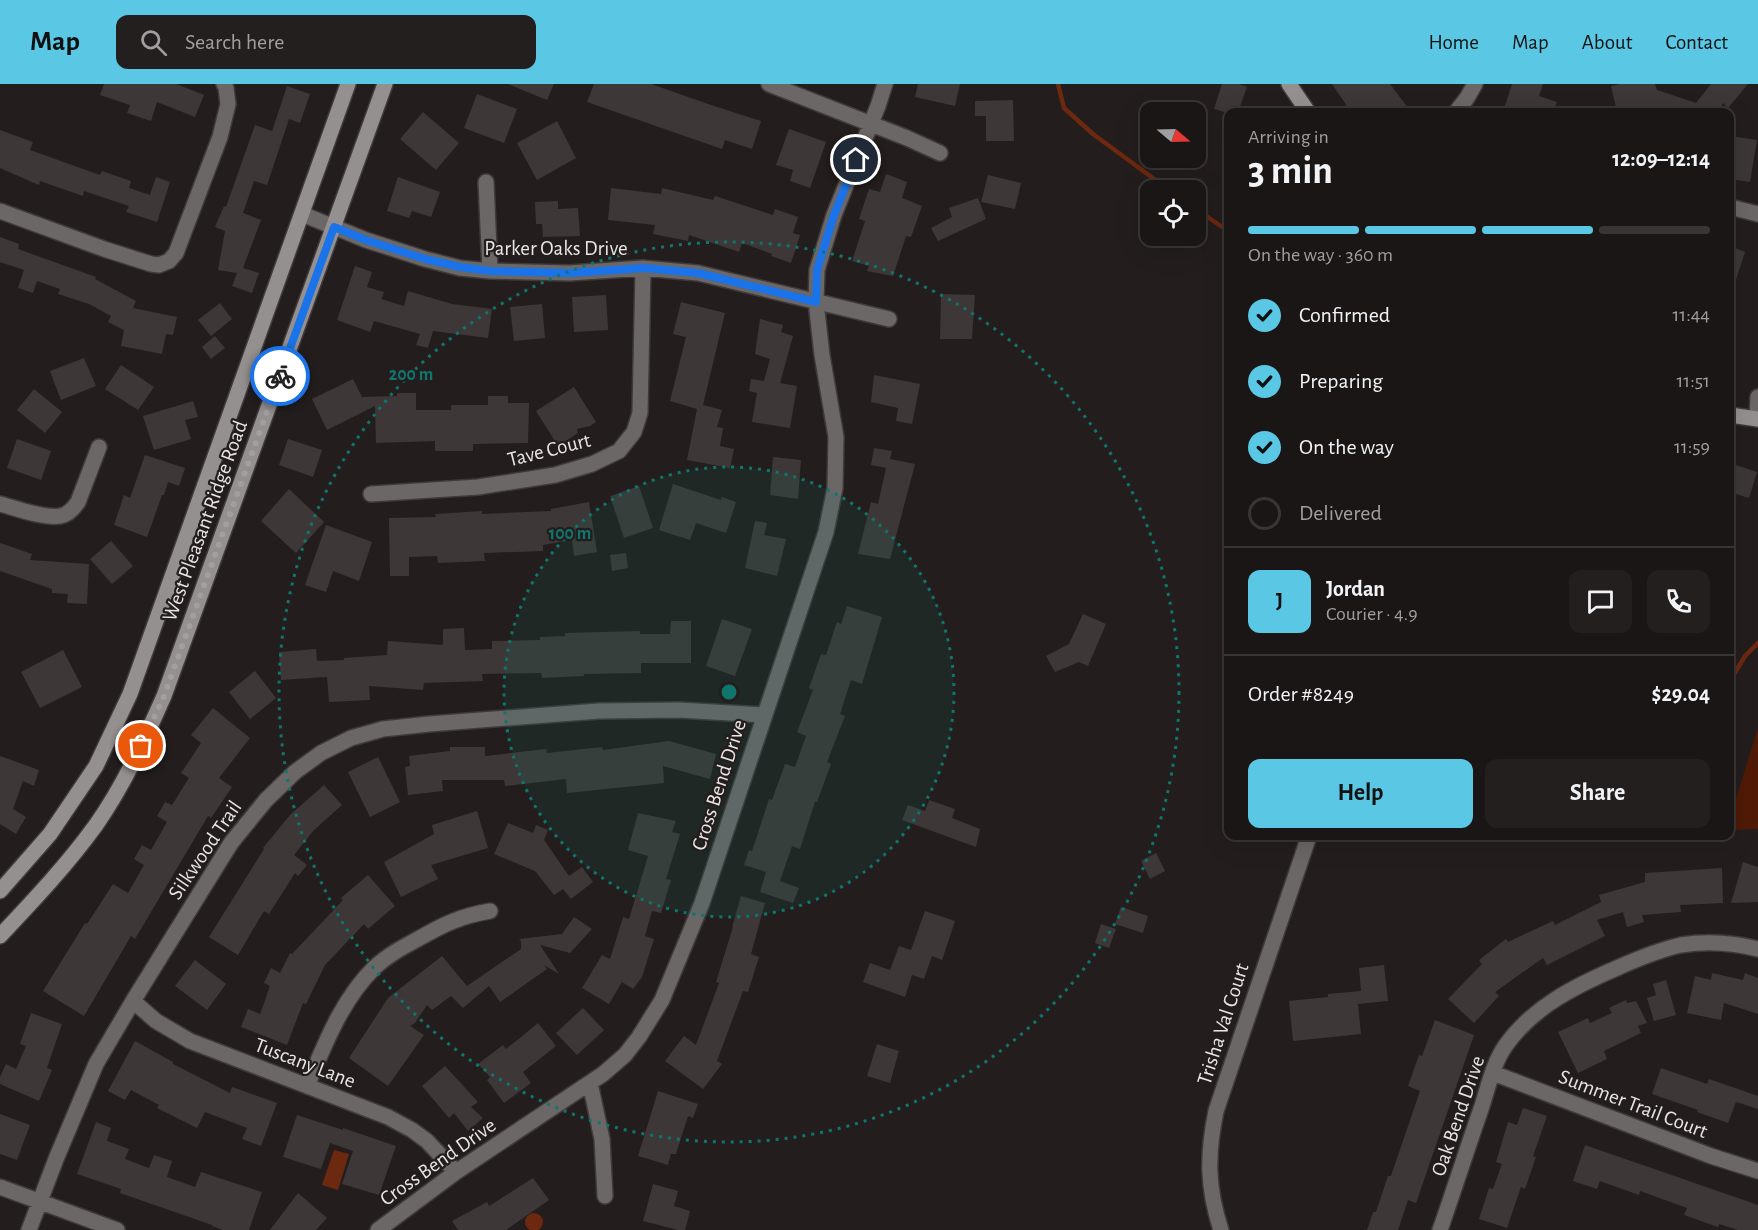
<!DOCTYPE html>
<meta charset="utf-8">
<style>
:root{--surface:#1a1616;--page:#231f1f;--text:#f1f3f6;--muted:#9f9fa1;--line:#383535;--accent:#5ac8e5}
body{margin:0;font-family:"Alegreya Sans",sans-serif;background:var(--page);color:var(--text);height:100vh;display:flex;flex-direction:column;font-size:22px;white-space:nowrap}
*{box-sizing:border-box;margin:0}
p{font-size:20px;color:var(--muted)}
.icon{flex:none;width:33px;height:33px;fill:none;stroke:currentColor;stroke-width:2;stroke-linecap:round;stroke-linejoin:round}
.map{position:relative;flex:1;overflow:hidden}
.panel{position:absolute;left:1224px;top:24px;width:510px;height:732px;display:flex;flex-direction:column;background:var(--surface);border-radius:12px;box-shadow:0 6px 24px #0002,0 0 0 2px var(--line)}
.panel>*{flex:none}
.needle{width:39px;rotate:109deg}
.tools{position:absolute;left:1140px;top:18px;display:grid;gap:12px}
.tools a{display:grid;place-items:center;width:66px;height:66px;border-radius:12px;background:var(--surface);box-shadow:0 6px 24px #0002,0 0 0 2px var(--line);font-size:30px}
.pin{position:absolute;display:grid;place-items:center;width:51px;height:51px;color:#fff;margin:-26px;border:3px solid #fff;border-radius:50%;box-shadow:0 2px 6px #0007}
.courier{position:absolute;display:grid;place-items:center;width:60px;height:60px;margin:-30px;border:4px solid #1a73e8;border-radius:50%;background:#fff;color:#222;box-shadow:0 2px 8px #0007}
.overview em{font-style:normal;font-weight:700}
.overview div{display:flex;flex-direction:column-reverse}
.overview{display:flex;align-items:center;justify-content:space-between;height:102px;padding:0 24px}
h1{font-size:39px;font-weight:700;line-height:45px}
.bar{display:grid;grid-template-columns:repeat(4,1fr);gap:9px 6px;align-content:center;height:72px;padding:0 24px}
.bar i{height:8px;border-radius:4px;background:var(--line)}
.bar .active{background:var(--accent)}
.bar p{grid-column:span 4}
.line{display:flex;align-items:center;gap:15px;padding:0 24px;border-top:2px solid var(--line)}
.line div{flex:1}
.round{display:grid;place-items:center;flex:none;width:63px;height:63px;border-radius:12px;background:var(--page)}
ol{padding:0 24px;list-style:none}
li{display:flex;align-items:center;gap:18px;height:66px}
li p{margin-inline-start:auto}
li .icon{padding:6px;border-radius:50%;background:var(--accent);color:#111;stroke-width:4}
li:last-child{color:var(--muted)}
li i{width:33px;height:33px;border:3px solid var(--line);border-radius:50%}
.primary-button{display:flex;gap:12px;margin-top:auto;padding:12px 24px}
.primary-button a{flex:1;height:69px;border-radius:12px;background:var(--accent);color:#111;font-size:24px;font-weight:700;line-height:69px;text-align:center}
.primary-button a+a{background:var(--page);color:var(--text)}
header{display:flex;align-items:center;gap:36px;box-sizing:border-box;height:84px;padding:0 30px;background:var(--accent);color:#111}
header strong{font-size:28px}
nav{display:flex;gap:33px;margin-inline-start:auto;font-size:21px}
.search{width:420px;height:54px;background:var(--page);display:flex;align-items:center;gap:15px;box-sizing:border-box;padding:0 21px;border-radius:12px;color:var(--muted);font-size:22px}
.map>svg:first-child{display:block}
.green{fill:#501a07}
.water{fill:#6d2810}
.lines{fill:none;stroke-linecap:round;stroke-linejoin:round}
.stream{stroke:#6d2810;stroke-width:4.5}
.building{fill:#3d3837}
.street-casing{stroke:#3f3a39;stroke-width:18}
.secondary-casing{stroke:#3f3a39;stroke-width:18}
.street{stroke:#6a6766;stroke-width:15}
.secondary{stroke:#94908f;stroke-width:15}
.done{stroke:#a39f9e;stroke-width:6;stroke-dasharray:0 10.8}
.route{stroke:#1a73e8;stroke-width:8}
.ring{fill:none;stroke:#0f766e;stroke-width:3;stroke-dasharray:3 6}
.labels{text-anchor:middle;dominant-baseline:central;stroke-width:4.5;stroke-linejoin:round;paint-order:stroke}
.street-label{font-size:21px;fill:#e8e5e4;stroke:#231e1d}
.centre{fill:#0f766e;stroke:#231e1d;stroke-width:3}
.ring-label{font-size:18px;text-anchor:middle;font-weight:bold;fill:#0f766e;stroke:#231e1d;stroke-width:4.5;stroke-linejoin:round;paint-order:stroke}
</style>
<header>
<strong>Map</strong>
<div class="search"><svg class="icon" aria-label="search" viewBox="0 0 24 24"><circle cx="10" cy="10" r="6"/><path d="M15 15l6 6"/></svg>Search here</div>
<nav><a>Home</a><a>Map</a><a>About</a><a>Contact</a></nav>
</header>
<div class="map">
<svg width="1758" height="1146" viewBox="0 0 1758 1146">
<rect width="100%" height="100%" fill="#231e1d"/>
<!-- green -->
<path class="green" d="M1758 644V745L1730 746V734Z"/>
<!-- water -->
<path class="water" d="M334 1066 349 1070 338 1106 322 1101Z
M525 1138a9 9 0 1 1 18 0a9 9 0 1 1-18 0Z"/>
<g class="lines">
<!-- stream -->
<path class="stream" d="M1058 0 1064 24 1093 50 1169 106
M1196 125 1228 147
M1730 597 1745 572 1758 559"/>
</g>
<!-- building -->
<path class="building" d="M104 0H176L204 11 195 33 157 18 151 37 127 29 130 21 100 11Z
M508 0H554L547 16Z
M594 0H651L714 22 761 37 752 65 725 56 722 65 587 18Z
M918 0H960L955 22 915 13Z
M1222 0H1239L1247 3 1238 28H1224L1214 25Z
M1332 0H1390L1411 28H1351Z
M1512 0H1543L1539 12 1557 18 1553 28H1503Z
M1620 0H1655L1657 6 1696 19 1711 0H1748L1728 24 1723 19 1719 28H1617L1611 2Z
M287 2 310 10 300 39 289 35 267 101 254 97 243 129 261 136 243 184 259 189 252 209 232 202 237 189 218 186 225 147 215 143 224 122 226 123 255 41 272 47Z
M477 10 517 25 504 59 464 44Z
M1013 16 1014 57H986V32H975V17Z
M423 28 459 59 436 86 400 55Z
M557 37 576 74 537 96 517 59Z
M789 45 826 58 810 104 790 97 793 86 776 81Z
M0 46 33 58 30 66 100 91 102 87 131 97 129 104 150 111 156 93 170 98 157 138 126 128 129 122 84 107 83 112 40 97 39 101 0 84Z
M1730 52 1757 56 1750 98 1730 95Z
M886 90 907 98 902 114 922 122 911 153 906 152 893 192 867 187 869 182 852 177 865 137 859 135 869 105 880 108Z
M988 91 1021 99 1015 125 981 118Z
M398 93 440 108 431 133 412 127 409 134 387 127Z
M611 104 661 110 662 104 713 116 715 112 773 131 775 125 798 133 793 149 800 151 791 179 771 172 772 170 742 159 739 168 689 151 688 157 653 150 655 141 608 136Z
M978 114 986 135 938 157 931 144 952 133 949 124Z
M558 117V125L578 124 580 152 543 153 542 140H536L535 118Z
M0 153 19 160 18 165 96 193 95 195 136 217 133 224 177 233 173 251 166 250 162 270 121 262 124 246 108 238 111 232 89 220 58 210 60 205 37 197 33 209 18 204 24 186 0 178Z
M1730 162 1745 168 1732 208H1730Z
M355 182 372 188 367 203 384 208 381 215 404 222 408 207 452 220 492 225 488 254 433 247 428 264 416 261 420 250 374 237 370 248 337 236Z
M941 210 975 211 972 255H940Z
M606 211 608 246 574 248 572 213Z
M681 218 725 229 703 321 722 326 717 343 723 344 720 362 734 365 730 384 687 376 697 325 670 317 686 253 673 250Z
M220 219 232 235 211 252 198 236Z
M542 220 545 254 514 257 510 223Z
M760 235 783 241 781 248 793 252 780 299 797 302 790 344 752 338 757 309 749 307 751 295 764 297 770 275 755 270Z
M215 252 225 264 211 275 202 263Z
M84 274 96 302 61 316 50 287Z
M121 281 154 303 138 326 105 305Z
M874 291 920 300 912 340 896 337 898 324 871 318Z
M353 295 362 313 397 312V309H416V326H451V321H488V312H508V319H529L528 359 473 360V367H435V357L376 359 375 322 327 346 312 315Z
M574 303 596 338 590 342 577 345 578 349 558 362 536 327Z
M34 305 62 328 45 349 17 326Z
M193 317 198 333 185 336 191 355 154 366 143 332Z
M17 355 51 367 41 396 7 384Z
M288 355 322 366 313 393 279 381Z
M874 364 892 367 890 375 915 380 890 475 858 470 871 418 878 420 886 384 871 381Z
M145 371 185 384 179 402 168 398 164 411H162L147 453 114 441 124 411 130 414Z
M773 373 801 376 798 415 770 411Z
M1730 379 1757 388 1749 414 1730 408Z
M673 400 721 416 722 413 736 418 726 449 696 439 690 456 659 446Z
M639 402 653 444 624 454 610 412Z
M289 405 324 438 296 469 261 437Z
M589 418 597 468 574 472 572 456 543 461V467L484 469 485 477 438 479 437 472 409 473V492H390L389 434 436 433 435 430 482 427V430L551 427V425Z
M755 437 767 439 764 451 786 455 777 492 745 484Z
M326 441 372 458 359 497 333 487 326 508 305 501Z
M111 457 133 482 112 500 90 475Z
M0 459 32 470 30 476 89 480 87 520 67 519 68 510 52 509V505L0 487Z
M626 469 628 484 612 487 610 471Z
M847 522 882 533 862 600 851 596 840 630 845 632 827 678 831 680 817 718H815L800 765 792 762 780 797 799 804 793 819 760 808 766 788 744 781 749 766 752 767 769 715 772 716 785 680 795 683 806 652 797 648 813 606 809 604 821 570 826 571 837 538 841 540Z
M1083 530 1106 540 1088 582 1079 578 1055 588 1046 572 1069 560Z
M722 535 752 545 735 592 706 582Z
M671 537H691V579H641V589L584 590V592L542 594 541 589 482 590 483 597 424 599 423 606 369 602 370 616 329 618 327 593 281 596 279 568 316 565 317 577 344 576V574L387 571 388 557 443 561V545L464 544 465 566 492 565V557L540 556V553L565 552V549L640 547V550H670Z
M63 566 82 603 40 624 21 588Z
M255 587 276 614 250 635 229 608Z
M213 624 250 654 219 694 232 703 211 734 208 732 135 855 131 852 84 932 43 907 85 839 87 840 113 800 128 809 144 781 134 775 142 761 151 766 167 738 157 732 165 718 172 721 189 694 181 689 201 659 191 651Z
M669 657 716 670 710 695 663 682 664 699 567 709 566 695 505 702 504 696H442L443 707 408 711 405 683 410 682 409 672 450 667V663H485V672L546 665 547 669 602 663 603 666Z
M0 672 39 686 34 702 23 697 13 725 26 733 16 750 0 740Z
M378 673 400 718 370 733 348 688Z
M324 701 342 721 314 746 294 771 307 781 298 792 295 789 269 830 264 827 238 871 209 853 264 765 263 764 290 731Z
M929 716 955 725 952 734 980 745 976 763 902 736 908 721 925 727Z
M477 727 488 764 431 781 438 795 401 813 384 778 434 750 432 741Z
M638 729 676 737 672 748 680 750 666 795 671 796 661 829 652 827 645 852 654 855 642 893 633 905 622 898 609 920 582 904 602 871 610 875 623 833 629 835 648 772 628 766Z
M508 739 533 749 536 741 548 746 544 756 569 792 582 783 593 798 571 815 563 805 554 811 535 787 494 770Z
M1156 769 1165 787 1150 795 1141 777Z
M1743 778 1758 783V818L1731 819Z
M1722 784 1723 819 1680 821 1681 828 1642 831 1644 838 1627 843 1623 828 1597 836 1605 852 1547 881 1543 874 1495 908 1499 912 1474 939 1448 915 1482 880 1479 876 1506 855 1508 858 1553 837 1555 841 1601 818 1599 811 1645 798V789Z
M368 791 395 822 368 845 364 840 325 881 306 920 303 919 287 961 241 943 248 925 260 930 270 902 264 899 271 884 280 889 290 869 292 870 343 816 341 814Z
M741 812 765 819 751 870 759 873 748 908 743 907 717 977 722 980 703 1005 665 977 684 952 696 961 719 899 716 898 733 843H732Z
M1121 823 1148 832 1143 849 1115 840Z
M925 827 955 837 942 876 932 872 924 895 912 891 905 913 863 898 870 879 890 886 899 862 911 866Z
M574 833 592 845 570 869 540 861 559 890 544 881 547 885 500 918 489 902 463 924 451 912 432 926 427 921 415 939 410 942 424 951 388 1002 349 974 388 914 442 872 467 902 521 865V857L519 855 562 850Z
M1101 840 1116 845 1109 864 1095 859Z
M195 876 226 900 207 926 175 902Z
M1384 881 1388 917 1358 920 1361 950 1293 957 1289 917 1328 913V910L1361 907 1359 884Z
M1712 889 1743 896 1745 889 1758 894V930L1724 919 1721 936 1687 929 1695 892 1711 896Z
M1666 896 1676 931 1654 937 1647 914 1656 911 1653 900Z
M1626 916 1627 919 1636 917 1647 939 1638 942 1641 949 1604 967 1607 975 1578 989 1558 948 1588 934 1590 939 1612 929 1609 924Z
M583 924 604 946 577 971 556 949Z
M31 929 62 940 47 984 52 986 39 1017 0 1000V993L6 980 16 985 26 962 20 960Z
M1435 936 1474 951 1416 1119 1408 1116 1398 1146H1367L1373 1128H1376L1388 1092H1391L1420 1007 1408 1002 1419 971 1422 972Z
M538 939 556 962 523 988 531 999 504 1019 487 996 490 993 478 980 503 961 506 965Z
M135 957 173 978V980L230 1009 232 1003 277 1019 261 1062 242 1055 247 1044 205 1028 197 1044 157 1024 159 1021 131 1006 125 1016 108 1007Z
M877 960 899 967 890 999 867 992Z
M445 982 478 1018 471 1023 483 1034 468 1047 454 1029 449 1034 422 1002Z
M1661 984 1707 1000 1709 995 1758 1012V1025L1736 1018 1728 1039 1697 1028 1698 1026 1652 1010Z
M658 1007 698 1020 693 1034 688 1032 676 1070H671L668 1081 638 1072Z
M1523 1024 1547 1032 1533 1072 1536 1073 1525 1105 1521 1103 1507 1144 1479 1135 1489 1104 1493 1105 1502 1080 1496 1078 1508 1038 1517 1041Z
M0 1030 30 1041 17 1076 0 1070Z
M297 1031 343 1046V1044L396 1062 379 1111 342 1100 353 1067 330 1059 321 1085 283 1073Z
M96 1038 111 1044 107 1057 129 1065 125 1075 149 1084 154 1071 172 1077 167 1093 195 1103 201 1088 262 1108 249 1146H223L212 1142V1141L120 1109 121 1105 77 1090Z
M1585 1061 1758 1121V1146H1738L1719 1140 1718 1143 1684 1131 1687 1124 1640 1107 1639 1111 1600 1097 1597 1105 1573 1097Z
M533 1094 549 1116 506 1146H458L452 1137 487 1118 489 1122Z
M653 1100 678 1107 674 1122 690 1127 685 1146H678L643 1137Z
M298 1109 327 1134 316 1146H270Z"/>
<g class="lines">
<!-- street casing -->
<g class="street-casing">
<path id="street" d="M769 0 907 54 940 69
M1456 28 1467 14 1475 0
M486 98 490 187
M1730 123 1758 130
M0 127 104 165 151 180 159 181 169 177 176 169 220 53 228 20 226 4 224 0
M302 130 366 156 425 175 460 184 490 187 570 189 643 184 698 189 889 235
M1757 335 1758 313
M371 410 478 403 555 391 592 380 619 367 634 348 640 329 643 184
M0 420C15 424 45 435 60 432 68 431 74 424 78 418L99 363
M133 917 156 937 190 957 388 1033 412 1046 427 1057 456 1088
M1493 989 1711 1072 1758 1087
M590 999 602 1055 605 1112
M307 1002C325 960 342 915 375 883 388 871 403 863 418 855 444 840 461 832 490 827
M0 1103 117 1146
M29 1146 56 1075 96 980 133 917 231 759 266 716 295 688 321 669 351 654 383 645 429 640 599 627 679 626 764 631
M378 1146 456 1088 603 990 625 971 639 953 662 916 702 819 826 448 835 404 836 353 822 271 816 218 817 186 834 131 878 22 885 0
M1221 1146C1207 1103 1207 1071 1216 1027L1309 752
M1440 1146C1454 1106 1467 1065 1481 1025 1488 1004 1493 979 1506 961 1533 923 1575 902 1617 884 1637 875 1659 866 1681 861 1706 857 1734 859 1758 865"/>
</g>
<!-- secondary casing -->
<g class="secondary-casing">
<path id="secondary" d="M1289 0 1308 28
M1730 331 1758 335
M0 807 50 750 96 682 130 610 348 0
M0 852C33 817 67 781 96 741 124 701 144 657 164 612L385 0"/>
</g>
<!-- street -->
<use href="#street" class="street"/>
<!-- secondary -->
<use href="#secondary" class="secondary"/>
</g>
<g class="lines">
<!-- done -->
<path class="done" d="M141 662 164 612 280 292"/>
<!-- route -->
<path class="route" d="M280 292 334 143 366 156 425 175 460 183 490 187 570 189 644 184 698 189 816 218 817 186 834 131 856 76"/>
</g>
<!-- distance rings -->
<circle cx="729" cy="608" r="225" fill="#0f766e" fill-opacity=".12"/>
<g class="ring">
<circle cx="729" cy="608" r="225"/>
<circle cx="729" cy="608" r="450"/>
</g>
<g class="labels">
<!-- street labels -->
<g class="street-label">
<text x="556" y="164">Parker Oaks Drive</text>
<text transform="translate(549 366) rotate(-14)">Tave Court</text>
<text transform="translate(205 437) rotate(-70)">West Pleasant Ridge Road</text>
<text transform="translate(719 701) rotate(-72)">Cross Bend Drive</text>
<text transform="translate(205 766) rotate(-56)">Silkwood Trail</text>
<text transform="translate(1223 940) rotate(-72)">Trisha Val Court</text>
<text transform="translate(305 979) rotate(21)">Tuscany Lane</text>
<text transform="translate(1633 1020) rotate(21)">Summer Trail Court</text>
<text transform="translate(1458 1032) rotate(-71)">Oak Bend Drive</text>
<text transform="translate(438 1078) rotate(-35)">Cross Bend Drive</text>
</g>
</g>
<circle cx="729" cy="608" r="9" class="centre"/>
<g class="ring-label">
<text x="411" y="296">200 m</text>
<text x="570" y="455">100 m</text>
</g>
</svg>
<div class="tools">
<a><svg class="needle" viewBox="-14 -14 28 28"><path d="M0-13l5 13h-10z" fill="#e53935"/><path d="M0 13l5-13h-10z" fill="#9f9fa1"/></svg></a>
<a><svg class="icon" aria-label="locate" viewBox="0 0 24 24"><circle cx="12" cy="12" r="6"/><path d="M12 2v4M12 18v4M2 12h4M18 12h4"/></svg></a>
</div>
<div class="pin" style="left:141px;top:662px;background:#ea580c"><svg class="icon" aria-label="bag" viewBox="0 0 24 24"><path d="M5 8h14l-1 12H6zM9 8a3 3 0 0 1 6 0"/></svg></div>
<div class="pin" style="left:856px;top:76px;background:#1f2937"><svg class="icon" aria-label="home" viewBox="0 0 24 24"><path d="M3 11l9-7 9 7M6 9v11h12V9"/></svg></div>
<div class="courier" style="left:280px;top:292px"><svg class="icon" aria-label="bike" viewBox="0 0 24 24"><circle cx="6" cy="16" r="4"/><circle cx="18" cy="16" r="4"/><path d="M6 16l4-8h5l3 8M10 8l3 8H6M13 5h3"/></svg></div>
<section class="panel">
<div class="overview"><div><h1>3 min</h1><p>Arriving in</p></div><em>12:09–12:14</em></div>
<div class="bar"><i class="active"></i><i class="active"></i><i class="active"></i><i></i><p>On the way · 360 m</p></div>
<ol>
<li><svg class="icon" aria-label="check" viewBox="0 0 24 24"><path d="M5 12l5 5 9-10"/></svg>Confirmed<p>11:44</p></li>
<li><svg class="icon" aria-label="check" viewBox="0 0 24 24"><path d="M5 12l5 5 9-10"/></svg>Preparing<p>11:51</p></li>
<li><svg class="icon" aria-label="check" viewBox="0 0 24 24"><path d="M5 12l5 5 9-10"/></svg>On the way<p>11:59</p></li>
<li><i></i>Delivered</li>
</ol>
<div class="line" style="height:108px"><b class="round" style="background:var(--accent);color:#111">J</b><div><b>Jordan</b><p>Courier · 4.9</p></div><a class="round"><svg class="icon" aria-label="chat" viewBox="0 0 24 24"><path d="M4 5h16v11H9l-5 4z"/></svg></a><a class="round"><svg class="icon" aria-label="phone" viewBox="0 0 24 24"><path d="M5 4h4l2 5-3 2q2 4 5 5l2-3 5 2v4C11 20 4 13 5 4z"/></svg></a></div>
<div class="line" style="height:78px"><div>Order #8249</div><b>$29.04</b></div>
<div class="primary-button"><a>Help</a><a>Share</a></div>
</section>
</div>
